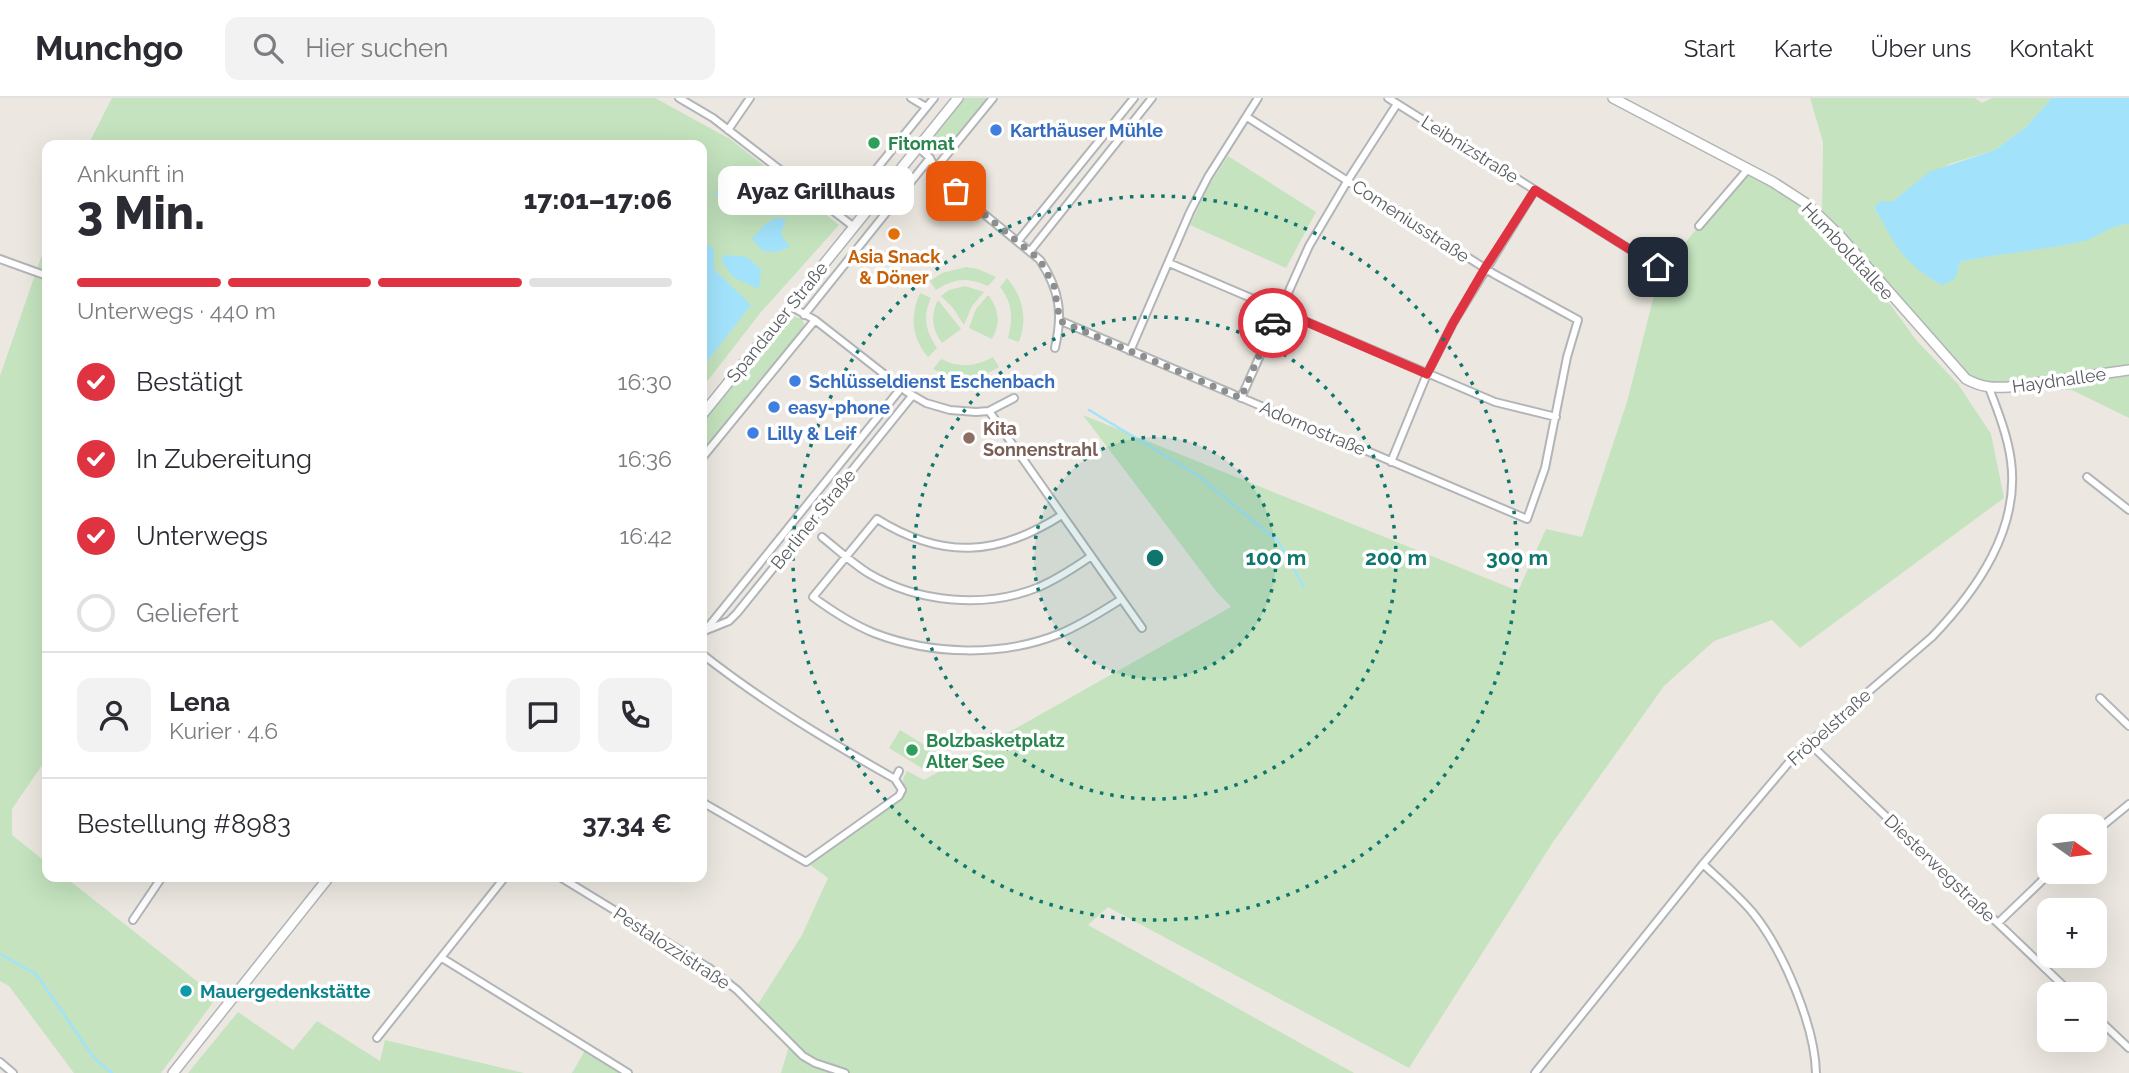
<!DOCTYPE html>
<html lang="de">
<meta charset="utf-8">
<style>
:root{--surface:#fff;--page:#f2f2f3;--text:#2b2b33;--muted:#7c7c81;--line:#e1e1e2;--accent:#e03341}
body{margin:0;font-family:Raleway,sans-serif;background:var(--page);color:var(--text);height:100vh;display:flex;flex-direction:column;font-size:26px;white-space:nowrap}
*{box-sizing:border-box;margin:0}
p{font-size:23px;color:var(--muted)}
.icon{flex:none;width:38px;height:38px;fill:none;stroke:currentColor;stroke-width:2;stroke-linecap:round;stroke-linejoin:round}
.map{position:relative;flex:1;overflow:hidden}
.drawer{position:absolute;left:42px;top:42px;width:665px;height:742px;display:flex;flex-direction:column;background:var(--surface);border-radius:14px;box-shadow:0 7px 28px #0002}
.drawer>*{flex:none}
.needle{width:46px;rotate:104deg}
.buttons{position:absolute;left:2037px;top:716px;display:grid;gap:14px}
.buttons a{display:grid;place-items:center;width:70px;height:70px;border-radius:14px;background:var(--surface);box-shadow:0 7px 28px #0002;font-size:35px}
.pin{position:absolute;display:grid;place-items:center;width:60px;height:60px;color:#fff;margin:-30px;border-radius:14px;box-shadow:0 4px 10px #0006}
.courier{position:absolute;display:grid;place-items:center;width:70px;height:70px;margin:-35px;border:5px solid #e03341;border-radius:50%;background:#fff;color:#222;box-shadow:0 2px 9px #0007}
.bubble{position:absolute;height:49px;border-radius:14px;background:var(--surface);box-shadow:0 7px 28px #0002;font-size:23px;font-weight:800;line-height:49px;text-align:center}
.head em{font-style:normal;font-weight:800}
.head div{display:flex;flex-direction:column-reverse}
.head{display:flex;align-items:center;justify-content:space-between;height:119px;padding:0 35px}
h1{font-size:46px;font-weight:800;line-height:52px}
.bar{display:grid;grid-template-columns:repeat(4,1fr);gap:10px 7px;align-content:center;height:84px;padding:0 35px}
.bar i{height:9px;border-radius:5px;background:var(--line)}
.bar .on{background:var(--accent)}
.bar p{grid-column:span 4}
.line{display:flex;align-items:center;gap:18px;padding:0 35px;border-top:2px solid var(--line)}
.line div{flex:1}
.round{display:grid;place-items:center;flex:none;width:74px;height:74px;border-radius:14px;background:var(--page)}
ol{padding:0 35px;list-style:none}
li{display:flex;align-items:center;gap:21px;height:77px}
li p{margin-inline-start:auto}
li .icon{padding:7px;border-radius:50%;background:var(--accent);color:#fff;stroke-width:4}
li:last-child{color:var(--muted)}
li i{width:38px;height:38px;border:4px solid var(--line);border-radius:50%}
header{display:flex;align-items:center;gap:42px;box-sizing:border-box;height:98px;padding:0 35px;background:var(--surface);border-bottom:2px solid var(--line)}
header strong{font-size:33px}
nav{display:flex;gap:38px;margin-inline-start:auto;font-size:24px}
.search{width:490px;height:63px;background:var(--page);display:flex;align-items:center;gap:18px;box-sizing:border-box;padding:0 24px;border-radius:14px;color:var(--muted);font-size:26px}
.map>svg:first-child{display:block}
.green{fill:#c4e3be}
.water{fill:#a2e3fb}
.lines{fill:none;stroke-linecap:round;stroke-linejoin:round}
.stream{stroke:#a2e3fb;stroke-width:2.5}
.street-casing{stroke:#b2b5b8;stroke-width:10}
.secondary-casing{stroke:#b1b5b8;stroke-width:12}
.street{stroke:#fff;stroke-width:6}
.secondary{stroke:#fff;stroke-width:9}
.done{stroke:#8d8e8e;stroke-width:7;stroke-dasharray:0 12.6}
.route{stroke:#e03341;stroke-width:9}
.ring{fill:none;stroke:#0f766e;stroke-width:3.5;stroke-dasharray:3.5 7}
.shop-dot{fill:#3f7fe0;stroke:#fff;stroke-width:2.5}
.leisure-dot{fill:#2e9e5b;stroke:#fff;stroke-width:2.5}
.food-dot{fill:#e8710a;stroke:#fff;stroke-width:2.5}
.education-dot{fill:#8d6e63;stroke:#fff;stroke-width:2.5}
.culture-dot{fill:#0f9aa8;stroke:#fff;stroke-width:2.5}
.labels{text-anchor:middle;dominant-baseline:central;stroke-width:7;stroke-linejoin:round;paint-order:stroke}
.shop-label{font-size:18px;font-weight:bold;fill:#366cbe;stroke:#fff;text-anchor:start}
.leisure-label{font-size:18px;font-weight:bold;fill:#27864d;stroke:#fff;text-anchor:start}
.street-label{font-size:18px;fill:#5a5e61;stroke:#fff}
.food-label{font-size:18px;font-weight:bold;fill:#c56008;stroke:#fff}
.education-label{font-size:18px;font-weight:bold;fill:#785e54;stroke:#fff;text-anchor:start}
.culture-label{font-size:18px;font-weight:bold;fill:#0d838f;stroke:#fff;text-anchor:start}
.centre{fill:#0f766e;stroke:#fff;stroke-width:3.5}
.ring-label{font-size:21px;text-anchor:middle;font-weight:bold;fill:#0f766e;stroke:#fff;stroke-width:7;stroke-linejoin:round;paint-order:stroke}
</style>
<header>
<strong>Munchgo</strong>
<div class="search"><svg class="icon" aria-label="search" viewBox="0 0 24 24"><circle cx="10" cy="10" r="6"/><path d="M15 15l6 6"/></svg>Hier suchen</div>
<nav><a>Start</a><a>Karte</a><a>Über uns</a><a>Kontakt</a></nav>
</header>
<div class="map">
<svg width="2129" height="975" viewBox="0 0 2129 975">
<rect width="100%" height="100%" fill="#ece8e1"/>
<!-- green -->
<path class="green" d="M112 0H655L730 41 839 127 761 214 702 290V270L750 207 714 171V152L702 142V47H88Z
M964 0H987L943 54 931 55 929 48 932 40Z
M1810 0H1975L1982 5 1992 0H2052L2025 30 1995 52 1949 66 1892 104 1874 111 1883 121 1899 152 1960 164 1993 156 2086 142 2115 127 2129 126V320L2072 292 1989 290 1976 287 1847 148 1917 243 1958 286 1991 336 2004 400 1800 550 1772 522 1714 543 1664 588 1553 744 1409 970 1108 809 1088 827 1354 975H781L790 945 755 911 802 837 828 780 806 764 905 696 903 681 907 673 924 682 1231 509 1216 493 1083 317 1518 493 1546 431 1582 439 1627 304 1660 174 1748 71 1822 120 1823 44Z
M1228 58 1316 114 1286 170 1190 127 1210 86Z
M47 142V660L12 711V737L47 765V779H65L217 899 161 975H74L9 888 0 883V278Z
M966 169 978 171 996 179 988 188C969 179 954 180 936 192L930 183 942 175Z
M1007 180C1023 199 1028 220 1019 244L1008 240C1013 221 1013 205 1000 189Z
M965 188 984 194 972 208 964 227 953 210 941 198 949 192Z
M920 195 931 200C922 219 926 233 937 250L928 259C911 239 910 218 920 195Z
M988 197C999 211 1001 225 992 241L969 230 976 211Z
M938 202 961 231 942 245C932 231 930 218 938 202Z
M789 217 802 221 805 229 702 354V326Z
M993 259 999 269C977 283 956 282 933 271L941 261C959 270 975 269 993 259Z
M900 632 936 654 925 672 889 650Z
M238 914 293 952 317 923 380 963 385 942 524 975H188Z
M587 949 628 975H572Z"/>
<!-- water -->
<path class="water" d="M2052 0H2129V126C2109 127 2101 138 2084 143 2043 153 2001 154 1960 164L1955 181 1942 187C1925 178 1912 168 1900 153 1890 140 1884 124 1874 110L1880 103 1892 104 1929 74 1995 52 2025 30Z
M737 72 743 73 741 79 747 83 744 100 729 104 715 97 727 78Z
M775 120H786L781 137 790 149 777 154 763 153 752 141 764 127Z
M702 142 714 151V171L751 207 702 270Z
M725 157 747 159 761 172 759 191 733 179 721 162Z"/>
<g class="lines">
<!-- stream -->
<path class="stream" d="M1089 312 1196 376 1279 444 1304 489
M0 856 36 876 94 960 112 975"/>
<!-- street casing -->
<g class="street-casing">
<path id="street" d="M679 0 713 20 854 129
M911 0 926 9
M1388 0 1658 169
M728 32 750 0
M918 49 930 60 940 80 1040 162C1060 193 1063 215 1055 250
M935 71 993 0
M839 117 934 0
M1699 128 1748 71
M1018 143 1134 0
M1031 152 1152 0
M0 161 47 178
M1169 165 1495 304 1556 319
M790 208 815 222 907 294 926 305 950 312 976 314 989 313 1014 300
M804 217 930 60
M1061 223 1527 421 1545 370 1567 259 1578 222 1494 176 1247 19
M1130 253 1190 114 1208 79 1258 0
M1241 300 1309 148 1348 82 1397 6
M989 313 1142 530
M702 360 815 222
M1391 364 1427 276 1453 225 1535 92
M2087 379 2129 412
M1062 417C998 458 943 462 877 421L813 499C832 513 852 526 874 535 931 557 1002 559 1059 536 1081 527 1101 514 1120 502
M822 439C837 451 852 465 868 475 918 505 986 511 1039 489 1057 481 1074 470 1090 459
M704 533 729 523 737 515 912 298
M705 533 902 289
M702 556C763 604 828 643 895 681L899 673
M2100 600 2129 628
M1808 644 2072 896
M702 704 806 764 899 698 902 692 895 681
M2095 734 2129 706
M1703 766C1720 782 1739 798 1753 815 1783 852 1815 928 1816 975
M560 779 709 870 737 892 803 958 815 965 845 975
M133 822 162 779
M1998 825 2051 774
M442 860 628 975
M2095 918 2129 950
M377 940 505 779
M0 964 13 975
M1535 975 1703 766 1796 656 1932 539C1977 492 2020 431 2011 363 2008 339 1998 313 1989 290"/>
</g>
<!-- secondary casing -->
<g class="secondary-casing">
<path id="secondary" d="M1613 0 1773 84 1807 106 1840 138 1966 281C1981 289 1991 290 2008 289L2129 272
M702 317 958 0
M173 975 329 779"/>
</g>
<!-- street -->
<use href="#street" class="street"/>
<!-- secondary -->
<use href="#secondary" class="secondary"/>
</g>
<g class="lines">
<!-- done -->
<path class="done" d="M956 93 1040 162 1054 188 1060 223 1241 300 1273 225"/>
<!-- route -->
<path class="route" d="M1273 225 1279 212 1427 276 1453 225 1485 170 1535 92 1658 169"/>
</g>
<!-- distance rings -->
<circle cx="1155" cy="460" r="121" fill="#0f766e" fill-opacity=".12"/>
<g class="ring">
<circle cx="1155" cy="460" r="121"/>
<circle cx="1155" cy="460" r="241"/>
<circle cx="1155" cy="460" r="362"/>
</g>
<!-- markers -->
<g class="shop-dot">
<circle cx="996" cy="32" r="7"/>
<circle cx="795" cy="283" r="7"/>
<circle cx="774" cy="309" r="7"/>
<circle cx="753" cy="335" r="7"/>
</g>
<g class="leisure-dot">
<circle cx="874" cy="45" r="7"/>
<circle cx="912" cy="652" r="7"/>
</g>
<circle class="food-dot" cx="894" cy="136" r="7"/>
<circle class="education-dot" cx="969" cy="340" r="7"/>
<circle class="culture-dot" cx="186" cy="893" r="7"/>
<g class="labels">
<!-- shop labels -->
<g class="shop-label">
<text x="1010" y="32">Karthäuser Mühle</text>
<text x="809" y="283">Schlüsseldienst Eschenbach</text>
<text x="788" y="309">easy-phone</text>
<text x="767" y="335">Lilly &amp; Leif</text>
</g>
<!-- leisure labels -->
<g class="leisure-label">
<text x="888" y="45">Fitomat</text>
<text x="926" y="642">Bolzbasketplatz<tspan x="926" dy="21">Alter See</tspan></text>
</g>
<!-- street labels -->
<g class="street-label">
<text transform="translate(1470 51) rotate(32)">Leibnizstraße</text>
<text transform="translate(1411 123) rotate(33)">Comeniusstraße</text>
<text transform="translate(1848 153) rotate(47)">Humboldtallee</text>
<text transform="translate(777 224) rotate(-51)">Spandauer Straße</text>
<text transform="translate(2059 282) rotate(-8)">Haydnallee</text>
<text transform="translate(1313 330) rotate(23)">Adornostraße</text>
<text transform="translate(813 421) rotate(-51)">Berliner Straße</text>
<text transform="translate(1829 629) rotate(-42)">Fröbelstraße</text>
<text transform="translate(1940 770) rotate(44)">Diesterwegstraße</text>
<text transform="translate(672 850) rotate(33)">Pestalozzistraße</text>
</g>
<!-- food labels -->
<g class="food-label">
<text x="894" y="158">Asia Snack<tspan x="894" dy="21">&amp; Döner</tspan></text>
</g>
<!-- education labels -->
<g class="education-label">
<text x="983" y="330">Kita<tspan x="983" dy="21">Sonnenstrahl</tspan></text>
</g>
<!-- culture labels -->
<g class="culture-label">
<text x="200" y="893">Mauergedenkstätte</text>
</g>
</g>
<circle cx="1155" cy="460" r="10" class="centre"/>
<g class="ring-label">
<text x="1276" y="467">100 m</text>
<text x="1396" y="467">200 m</text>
<text x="1517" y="467">300 m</text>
</g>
</svg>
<div class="buttons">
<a><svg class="needle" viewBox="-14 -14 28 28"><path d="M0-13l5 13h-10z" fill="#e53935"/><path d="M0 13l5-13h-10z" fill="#7c7c81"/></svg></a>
<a>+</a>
<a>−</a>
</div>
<div class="pin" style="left:956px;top:93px;background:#ea580c"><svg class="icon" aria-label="bag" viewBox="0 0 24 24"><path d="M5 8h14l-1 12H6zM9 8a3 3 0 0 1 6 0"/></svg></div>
<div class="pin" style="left:1658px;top:169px;background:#1f2937"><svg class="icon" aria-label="home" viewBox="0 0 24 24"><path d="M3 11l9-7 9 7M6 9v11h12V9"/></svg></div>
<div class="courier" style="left:1273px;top:225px"><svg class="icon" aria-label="car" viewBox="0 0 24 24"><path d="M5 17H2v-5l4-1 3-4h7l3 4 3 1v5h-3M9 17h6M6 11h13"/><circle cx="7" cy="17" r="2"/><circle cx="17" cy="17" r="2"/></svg></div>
<div class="bubble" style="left:718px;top:68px;width:196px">Ayaz Grillhaus</div>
<section class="drawer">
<div class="head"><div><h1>3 Min.</h1><p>Ankunft in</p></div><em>17:01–17:06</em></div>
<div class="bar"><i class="on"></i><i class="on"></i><i class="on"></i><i></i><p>Unterwegs · 440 m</p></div>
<ol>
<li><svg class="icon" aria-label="check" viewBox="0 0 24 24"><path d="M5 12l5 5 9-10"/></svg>Bestätigt<p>16:30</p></li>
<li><svg class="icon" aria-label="check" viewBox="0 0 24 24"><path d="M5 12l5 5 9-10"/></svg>In Zubereitung<p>16:36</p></li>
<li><svg class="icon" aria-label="check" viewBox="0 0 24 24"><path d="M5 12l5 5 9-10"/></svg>Unterwegs<p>16:42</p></li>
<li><i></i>Geliefert</li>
</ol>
<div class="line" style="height:126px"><a class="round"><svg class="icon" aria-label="person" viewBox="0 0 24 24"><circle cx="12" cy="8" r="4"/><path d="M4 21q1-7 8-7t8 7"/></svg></a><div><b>Lena</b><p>Kurier · 4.6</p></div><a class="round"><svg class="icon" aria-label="chat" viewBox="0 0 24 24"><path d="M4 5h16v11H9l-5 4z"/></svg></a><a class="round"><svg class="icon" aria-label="phone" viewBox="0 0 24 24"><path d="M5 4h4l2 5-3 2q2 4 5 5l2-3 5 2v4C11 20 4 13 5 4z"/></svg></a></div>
<div class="line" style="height:91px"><div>Bestellung #8983</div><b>37.34 €</b></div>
</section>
</div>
